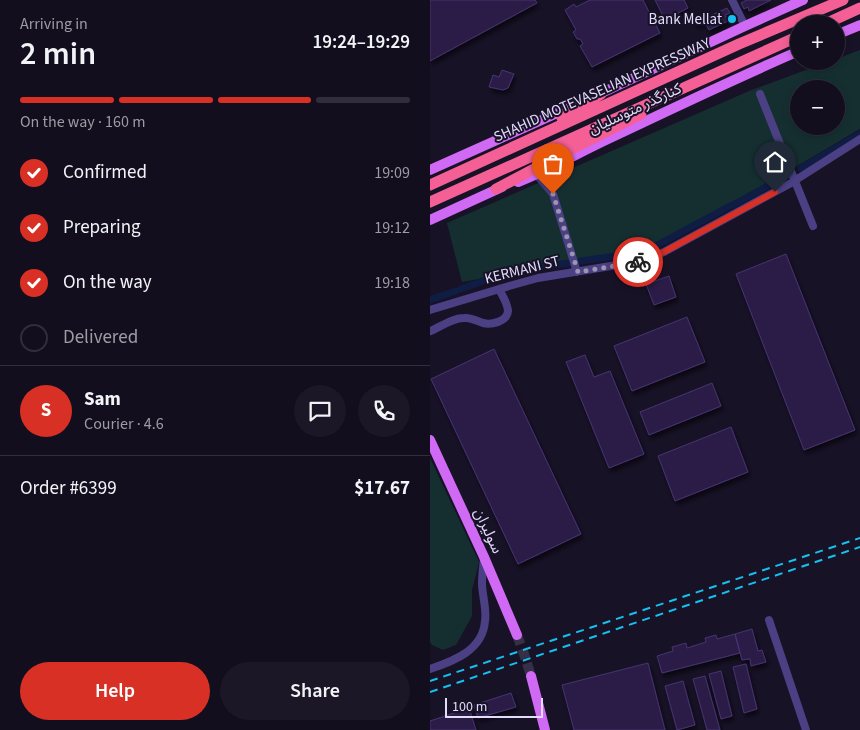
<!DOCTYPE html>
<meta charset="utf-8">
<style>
:root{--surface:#120e1d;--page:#1b1726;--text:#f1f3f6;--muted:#9c9ca4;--line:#312e3b;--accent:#d93025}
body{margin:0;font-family:"Source Sans 3","Noto Sans Arabic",sans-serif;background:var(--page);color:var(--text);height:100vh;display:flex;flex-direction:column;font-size:19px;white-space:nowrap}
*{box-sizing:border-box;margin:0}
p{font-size:16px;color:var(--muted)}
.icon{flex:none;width:28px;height:28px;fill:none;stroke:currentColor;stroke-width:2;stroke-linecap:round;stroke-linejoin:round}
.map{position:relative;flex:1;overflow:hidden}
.sheet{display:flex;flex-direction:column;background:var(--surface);width:430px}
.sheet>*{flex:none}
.tools{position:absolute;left:360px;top:15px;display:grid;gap:10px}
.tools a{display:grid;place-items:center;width:55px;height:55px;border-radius:50%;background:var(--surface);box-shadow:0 2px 8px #0003,0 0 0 1px var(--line);font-size:25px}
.scale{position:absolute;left:15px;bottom:12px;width:98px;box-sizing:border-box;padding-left:5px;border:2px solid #e2dbfc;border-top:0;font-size:14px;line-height:18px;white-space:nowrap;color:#e2dbfc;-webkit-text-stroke:4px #181227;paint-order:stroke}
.pin{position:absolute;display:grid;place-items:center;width:42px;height:42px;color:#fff;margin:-51px -21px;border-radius:50% 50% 50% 0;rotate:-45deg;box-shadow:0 0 5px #0007}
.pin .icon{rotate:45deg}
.courier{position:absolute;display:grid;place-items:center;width:50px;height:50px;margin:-25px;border:4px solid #d93025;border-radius:50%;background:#fff;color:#222;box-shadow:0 1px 6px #0007}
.headline em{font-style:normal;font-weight:600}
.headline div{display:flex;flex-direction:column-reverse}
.headline{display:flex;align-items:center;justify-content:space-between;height:85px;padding:0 20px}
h1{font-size:32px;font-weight:600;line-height:38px}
.bar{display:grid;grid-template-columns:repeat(4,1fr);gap:8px 5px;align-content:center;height:60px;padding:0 20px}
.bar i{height:6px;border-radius:4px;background:var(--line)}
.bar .current{background:var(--accent)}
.bar p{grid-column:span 4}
.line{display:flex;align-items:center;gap:12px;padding:0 20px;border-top:1px solid var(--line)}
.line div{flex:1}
.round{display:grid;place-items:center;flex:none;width:52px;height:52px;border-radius:26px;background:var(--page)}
ol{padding:0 20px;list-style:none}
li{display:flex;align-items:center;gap:15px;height:55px}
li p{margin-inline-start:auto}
li .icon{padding:5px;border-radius:50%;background:var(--accent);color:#fff;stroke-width:4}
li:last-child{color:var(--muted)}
li i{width:28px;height:28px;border:2px solid var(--line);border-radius:50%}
.cta{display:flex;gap:10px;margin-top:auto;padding:10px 20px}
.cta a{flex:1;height:58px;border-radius:30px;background:var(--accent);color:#fff;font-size:20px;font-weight:600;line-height:58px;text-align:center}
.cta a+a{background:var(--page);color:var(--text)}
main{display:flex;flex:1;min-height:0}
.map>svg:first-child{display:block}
.green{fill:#152f31;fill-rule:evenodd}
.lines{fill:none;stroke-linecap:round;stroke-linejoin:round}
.canal{stroke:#0f1c44;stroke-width:7}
.building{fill:#2c1f47;stroke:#463371;filter:url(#shadow)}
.major-tunnel{stroke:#363047;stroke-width:10;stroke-dasharray:10 5;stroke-linecap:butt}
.minor{stroke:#4a4083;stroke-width:8}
.major{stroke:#d06af5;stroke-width:10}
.highway{stroke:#f45f95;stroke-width:11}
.rail{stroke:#15c1ef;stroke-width:2;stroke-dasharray:8 6;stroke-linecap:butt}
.done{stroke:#9b95b1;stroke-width:5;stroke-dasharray:0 9}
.route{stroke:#d93025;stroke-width:6}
.poi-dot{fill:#15c1ef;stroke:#181227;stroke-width:2}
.labels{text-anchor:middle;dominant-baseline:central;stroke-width:4;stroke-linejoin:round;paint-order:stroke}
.poi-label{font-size:15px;fill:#e2dbfc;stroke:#181227;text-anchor:end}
.street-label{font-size:15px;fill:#e2dbfc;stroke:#181227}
</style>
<main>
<section class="sheet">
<div class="headline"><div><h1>2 min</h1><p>Arriving in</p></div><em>19:24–19:29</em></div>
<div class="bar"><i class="current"></i><i class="current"></i><i class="current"></i><i></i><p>On the way · 160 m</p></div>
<ol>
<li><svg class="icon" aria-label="check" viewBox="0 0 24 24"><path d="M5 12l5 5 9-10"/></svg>Confirmed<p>19:09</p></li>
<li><svg class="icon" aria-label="check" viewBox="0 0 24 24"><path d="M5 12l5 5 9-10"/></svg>Preparing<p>19:12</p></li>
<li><svg class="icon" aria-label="check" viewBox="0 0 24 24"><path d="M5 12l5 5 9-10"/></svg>On the way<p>19:18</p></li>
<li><i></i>Delivered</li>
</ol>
<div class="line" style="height:90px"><b class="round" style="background:var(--accent);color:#fff">S</b><div><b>Sam</b><p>Courier · 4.6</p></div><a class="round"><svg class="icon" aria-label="chat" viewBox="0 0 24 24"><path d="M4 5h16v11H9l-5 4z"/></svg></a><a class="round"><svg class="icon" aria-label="phone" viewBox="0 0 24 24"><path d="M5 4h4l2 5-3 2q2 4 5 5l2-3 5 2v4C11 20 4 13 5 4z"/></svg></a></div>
<div class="line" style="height:65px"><div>Order #6399</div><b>$17.67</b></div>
<div class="cta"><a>Help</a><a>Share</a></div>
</section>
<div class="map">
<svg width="430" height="730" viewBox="0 0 430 730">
<defs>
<filter id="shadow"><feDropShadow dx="2" dy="4" stdDeviation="2.5" flood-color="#0009"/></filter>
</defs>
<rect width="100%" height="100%" fill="#181227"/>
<!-- green -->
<path class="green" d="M430 50V129L362 169 219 248 32 282 17 223 319 91 400 61H406V59ZM369 89H406V126H369Z
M0 458 49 562 42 590V616L26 645 13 650 2 645 0 642Z"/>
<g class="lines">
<!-- canal -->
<path class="canal" d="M371 168 430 134
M303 205 362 173
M151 261 213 252 220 249 300 206
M31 289 83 270 140 263
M0 300 26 291"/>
</g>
<!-- building -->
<path class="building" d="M0 0H105L107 3 0 61Z
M160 0H213L230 33 162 67 150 46 153 44 150 39H147L143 32 146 30 135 10 144 4 146 7Z
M225 0H254L258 8 235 20Z
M317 0H341L319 11 318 7 314 9 311 3Z
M297 8 300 13 295 15 298 21 279 30 273 19Z
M269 15 273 22 268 25 263 18Z
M72 70 84 74 78 88 73 90 59 87 63 75 69 77Z
M356 254 425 430 374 450 306 274Z
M239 276 246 297 224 305 216 284Z
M257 317 275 362 202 391 184 346Z
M64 349 151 534 88 564 1 379Z
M155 355 164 377 180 371 214 454 179 468 136 362Z
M282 383 291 406 219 435 210 412Z
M301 427 318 472 245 501 228 456Z
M322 629 328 651 332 650 336 662 321 666 320 659 312 660 305 634Z
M305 634 310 653 232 673 227 656 243 651 242 647 256 643 257 648 276 642 275 638 286 635 287 639Z
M218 663 235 730H144L132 685Z
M316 664 327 709 314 713 303 667Z
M291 671 302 716 291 719 279 674Z
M275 676 290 730H277L263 679Z
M253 681 265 725 247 730 235 686Z
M81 693 86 707 48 718 44 705Z
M39 708 46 730H0V721Z"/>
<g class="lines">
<!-- major-tunnel -->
<path class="major-tunnel" d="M87 635 93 651 101 676"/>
<!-- minor -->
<path class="minor" d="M302 0 315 26
M330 94 383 226
M107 175 123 194 147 272
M0 310 79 286 108 278 211 261 234 252 361 183 430 139
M1 331C11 326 23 318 34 318 41 317 47 321 53 323 61 325 77 322 78 311 78 304 72 295 69 289
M339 620 376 730
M0 669C24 661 53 650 55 621 57 609 52 595 52 583 52 575 53 567 54 559"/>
<!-- major -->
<path class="major" d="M406 35 430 25
M165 96 315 26 373 0
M0 170 145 105
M88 182C119 170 148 153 178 139 241 109 304 79 369 51
M0 220 72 187
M0 440 54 557 87 635
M101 676 115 730"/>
<!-- highway -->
<path class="highway" d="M395 24 430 8
M132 118 171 94
M0 185 309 44 413 0
M66 189 138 151 211 114
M0 202 369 36"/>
<!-- rail -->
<path class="rail" d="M0 681 430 538
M0 692 430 547"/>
</g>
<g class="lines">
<!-- done -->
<path class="done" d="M123 194 148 272 208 262"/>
<!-- route -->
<path class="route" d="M208 262 234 252 345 192"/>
</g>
<!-- markers -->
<circle class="poi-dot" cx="302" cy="19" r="5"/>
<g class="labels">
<!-- poi labels -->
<g class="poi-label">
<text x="292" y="19">Bank Mellat</text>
</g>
<!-- street labels -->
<g class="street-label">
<text transform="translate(172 90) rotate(-24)">SHAHID MOTEVASELIAN EXPRESSWAY</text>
<text transform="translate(205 109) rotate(-25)">کنارگذر متوسلیان</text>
<text transform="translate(92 270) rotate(-14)">KERMANI ST</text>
<text transform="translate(58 531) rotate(65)">سولیران</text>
</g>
</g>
</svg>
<div class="tools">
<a>+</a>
<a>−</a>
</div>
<div class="scale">100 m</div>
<div class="pin" style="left:123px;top:194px;background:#ea580c"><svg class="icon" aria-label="bag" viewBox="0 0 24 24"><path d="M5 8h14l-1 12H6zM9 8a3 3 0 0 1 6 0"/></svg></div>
<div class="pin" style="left:345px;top:192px;background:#1f2937"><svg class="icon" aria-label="home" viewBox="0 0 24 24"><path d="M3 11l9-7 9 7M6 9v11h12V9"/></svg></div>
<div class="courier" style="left:208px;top:262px"><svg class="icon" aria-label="bike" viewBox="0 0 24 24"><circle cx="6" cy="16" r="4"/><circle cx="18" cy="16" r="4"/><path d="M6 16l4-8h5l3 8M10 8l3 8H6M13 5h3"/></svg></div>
</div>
</main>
